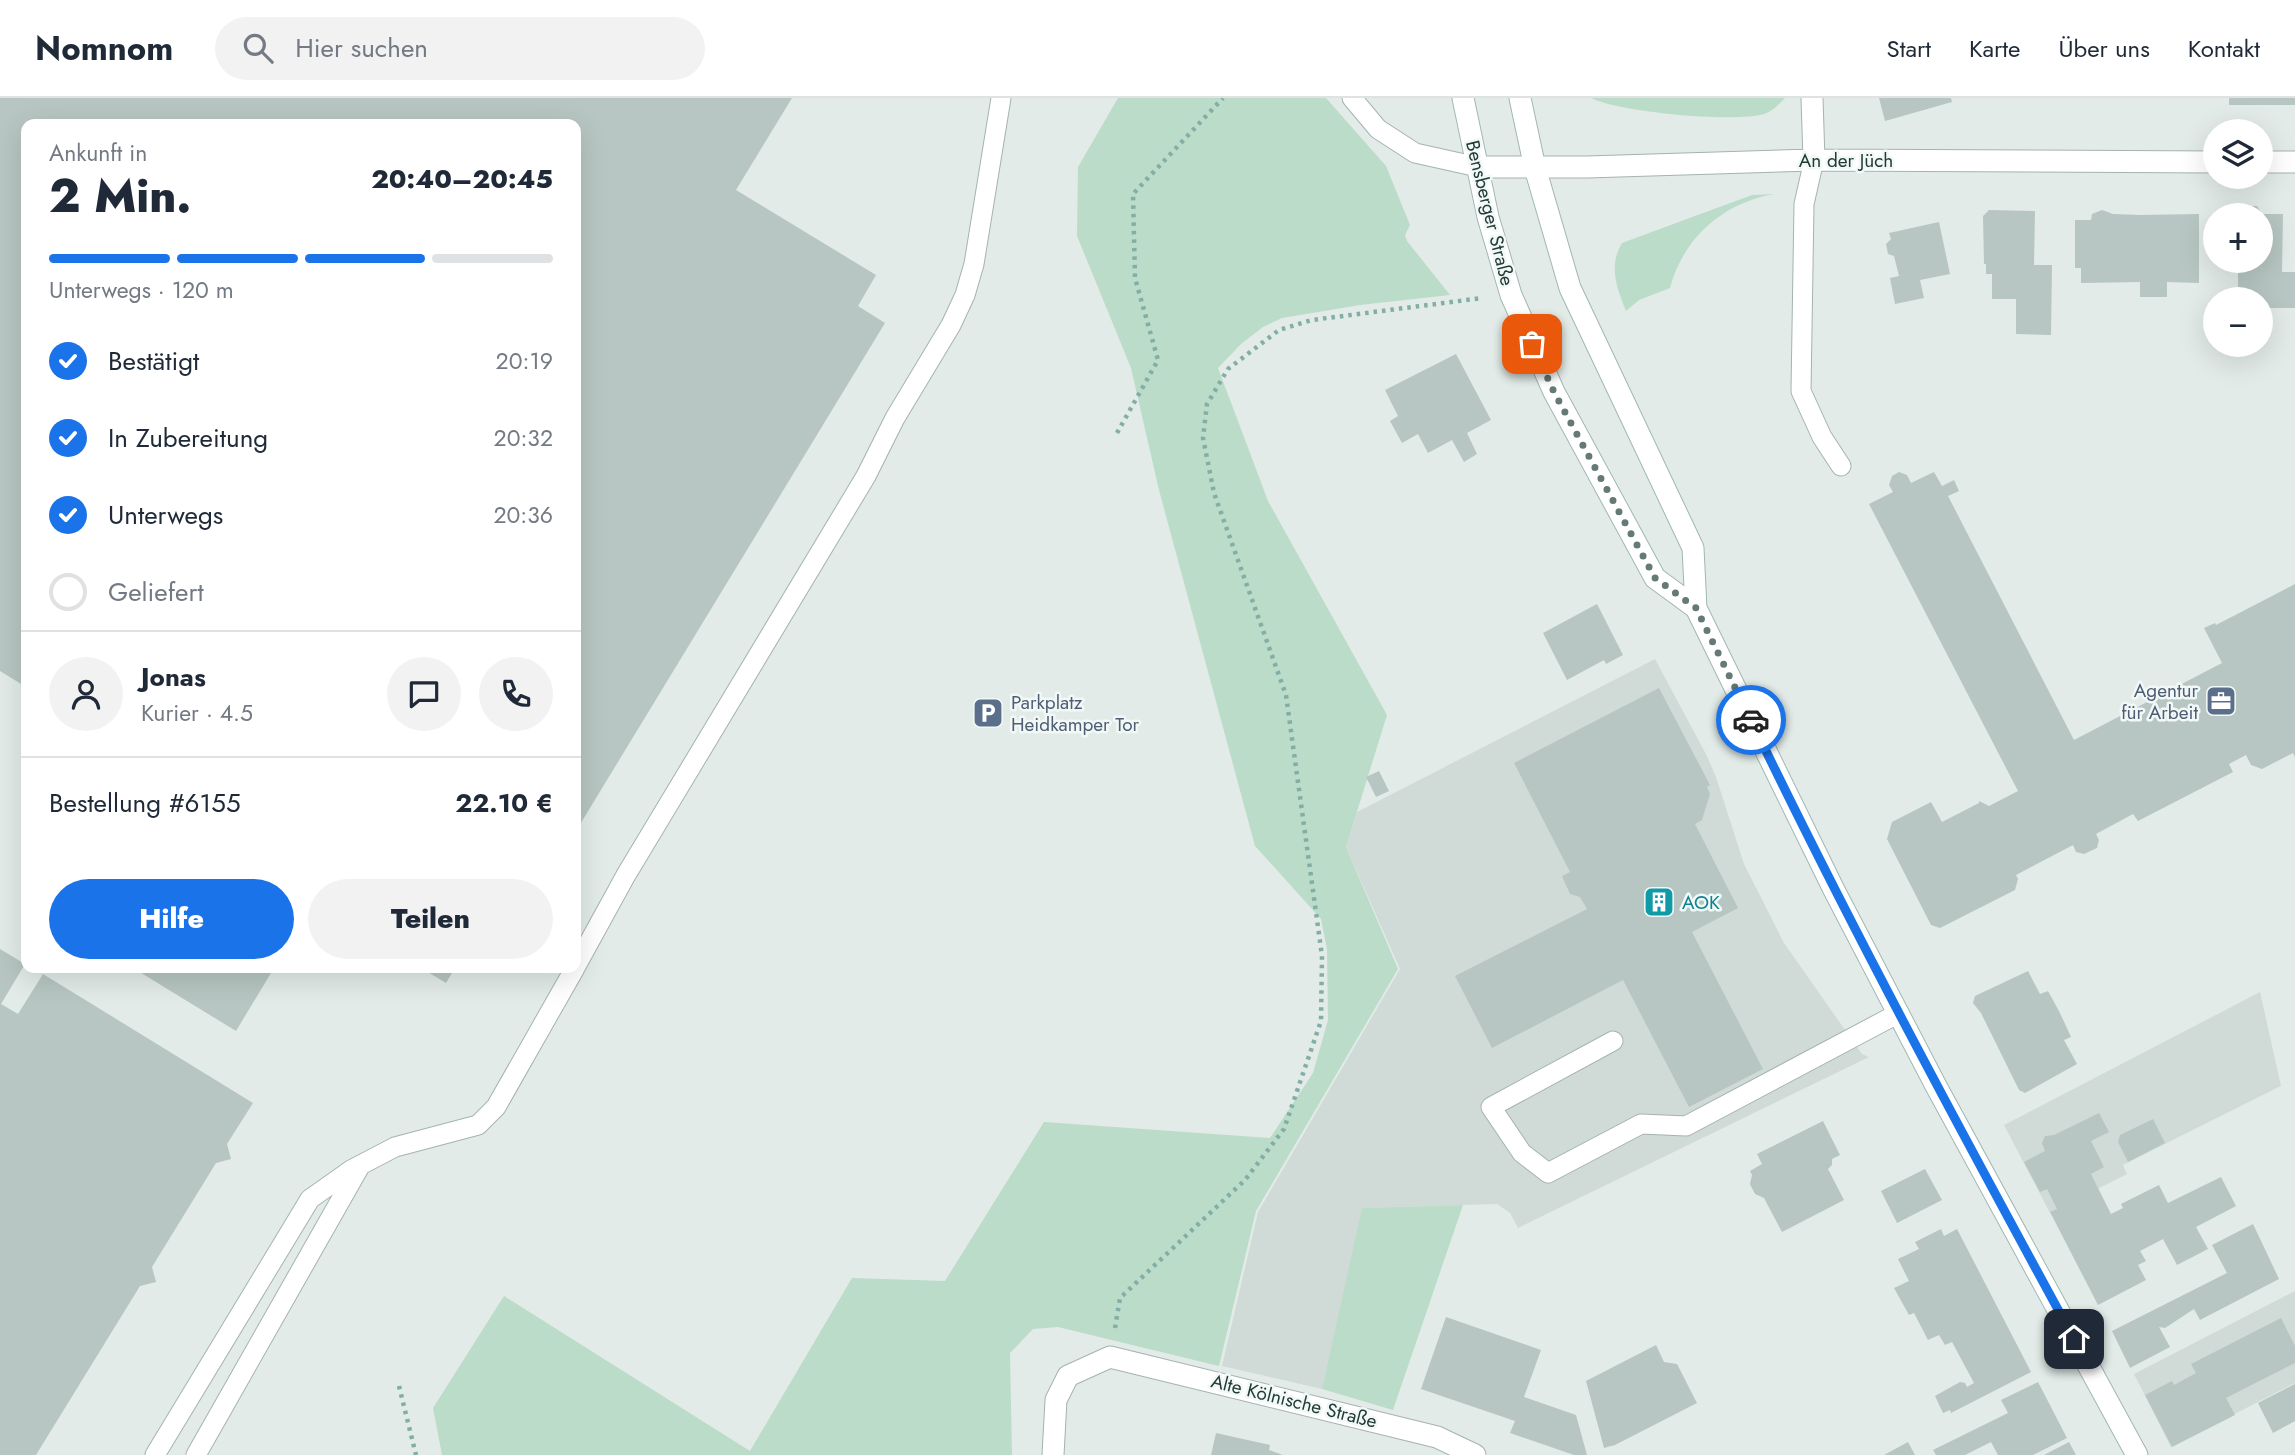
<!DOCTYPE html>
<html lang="de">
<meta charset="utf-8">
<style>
:root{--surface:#fff;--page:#f2f2f3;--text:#1f2937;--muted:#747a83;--line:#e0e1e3;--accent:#1a73e8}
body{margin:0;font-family:Jost,sans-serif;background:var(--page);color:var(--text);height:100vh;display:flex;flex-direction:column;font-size:26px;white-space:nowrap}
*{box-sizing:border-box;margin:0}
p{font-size:23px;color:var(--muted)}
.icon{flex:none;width:38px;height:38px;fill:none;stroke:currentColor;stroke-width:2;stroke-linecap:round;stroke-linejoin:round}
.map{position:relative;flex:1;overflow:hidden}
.panel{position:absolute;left:21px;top:21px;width:560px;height:854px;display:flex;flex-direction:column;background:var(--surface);border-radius:14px;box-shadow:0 7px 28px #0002}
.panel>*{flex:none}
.controls{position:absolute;left:2203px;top:21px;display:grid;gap:14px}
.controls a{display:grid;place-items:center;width:70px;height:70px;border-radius:50%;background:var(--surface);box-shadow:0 7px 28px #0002;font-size:35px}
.pin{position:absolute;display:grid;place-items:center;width:60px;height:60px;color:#fff;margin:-30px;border-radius:14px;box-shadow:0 4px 10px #0006}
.courier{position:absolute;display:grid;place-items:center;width:70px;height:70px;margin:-35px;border:5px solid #1a73e8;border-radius:50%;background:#fff;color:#222;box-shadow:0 2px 9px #0007}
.summary em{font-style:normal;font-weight:800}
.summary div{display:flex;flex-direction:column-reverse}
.summary{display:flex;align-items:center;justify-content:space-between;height:119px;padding:0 28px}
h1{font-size:46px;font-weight:800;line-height:52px}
.bar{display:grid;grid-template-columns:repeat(4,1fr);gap:10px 7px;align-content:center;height:84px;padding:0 28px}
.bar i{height:9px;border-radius:5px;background:var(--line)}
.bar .selected{background:var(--accent)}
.bar p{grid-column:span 4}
.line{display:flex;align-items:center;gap:18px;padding:0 28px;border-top:2px solid var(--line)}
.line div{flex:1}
.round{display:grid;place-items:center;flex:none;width:74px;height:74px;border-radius:37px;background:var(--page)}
ol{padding:0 28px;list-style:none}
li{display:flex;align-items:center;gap:21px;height:77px}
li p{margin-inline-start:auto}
li .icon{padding:7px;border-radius:50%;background:var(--accent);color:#fff;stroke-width:4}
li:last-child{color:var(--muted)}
li i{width:38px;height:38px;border:4px solid var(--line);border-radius:50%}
.action{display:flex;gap:14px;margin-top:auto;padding:14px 28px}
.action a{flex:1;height:80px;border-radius:42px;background:var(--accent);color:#fff;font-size:28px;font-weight:800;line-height:80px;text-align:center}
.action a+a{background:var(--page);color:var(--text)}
header{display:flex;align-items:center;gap:42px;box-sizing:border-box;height:98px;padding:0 35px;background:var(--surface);border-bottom:2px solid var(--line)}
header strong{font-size:33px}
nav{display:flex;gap:38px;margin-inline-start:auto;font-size:24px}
.search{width:490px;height:63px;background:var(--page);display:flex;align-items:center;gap:18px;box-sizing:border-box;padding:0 24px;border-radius:38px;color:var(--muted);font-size:26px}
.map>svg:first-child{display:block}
.built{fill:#d0dbd7}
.green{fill:#bbdcc8}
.building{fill:#b7c6c2}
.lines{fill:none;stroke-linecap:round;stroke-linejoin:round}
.service-casing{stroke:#a5b3b0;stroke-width:21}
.minor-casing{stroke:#a5b3b0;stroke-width:23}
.secondary-casing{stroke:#a0b7b2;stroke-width:23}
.path{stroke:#83aea6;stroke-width:4.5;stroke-dasharray:3.5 5;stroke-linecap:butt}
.service{stroke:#fff;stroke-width:19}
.minor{stroke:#fff;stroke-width:21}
.secondary{stroke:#fff;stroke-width:21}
.done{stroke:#657976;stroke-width:7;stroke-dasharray:0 12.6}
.route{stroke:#1a73e8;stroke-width:9}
.labels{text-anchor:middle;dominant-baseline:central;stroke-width:5;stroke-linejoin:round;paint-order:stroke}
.street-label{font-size:19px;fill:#223b38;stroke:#f2f8f6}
.service-label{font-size:19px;fill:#4e5e75;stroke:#f2f8f6;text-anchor:end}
.culture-label{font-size:19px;fill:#0d838f;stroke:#f2f8f6;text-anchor:start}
</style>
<header>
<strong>Nomnom</strong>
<div class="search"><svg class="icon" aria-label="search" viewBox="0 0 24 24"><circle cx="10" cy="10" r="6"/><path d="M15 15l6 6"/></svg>Hier suchen</div>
<nav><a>Start</a><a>Karte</a><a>Über uns</a><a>Kontakt</a></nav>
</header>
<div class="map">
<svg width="2295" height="1357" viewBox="0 0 2295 1357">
<rect width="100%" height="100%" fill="#e2ebe8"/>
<!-- built -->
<path class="built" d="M1655 561 1707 658 1716 679 1744 766 1784 845 1862 956 1869 959 1518 1130 1510 1115 1497 1106 1363 1110 1322 1291 1222 1268 1258 1114 1400 871 1346 749 1357 714Z
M2260 894 2281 988 2123 1067 2127 1076 2050 1115 2004 1027Z
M2295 1193V1285L2171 1349 2134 1276Z"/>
<!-- green -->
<path class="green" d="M1118 0H1326L1386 68 1410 127 1405 137 1407 143 1450 197 1360 207 1282 220 1263 229 1241 246 1218 270 1268 403 1387 617 1346 749 1398 871 1256 1113 1219 1268 1058 1229 1033 1231 1010 1255 1012 1357H442L433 1310 504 1198 750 1353 852 1180 945 1183 1044 1024 1270 1040 1313 975 1328 922 1327 851 1321 821 1255 748 1159 392 1131 270 1077 138 1078 69Z
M1591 0H1785C1779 6 1772 14 1764 16 1734 25 1618 14 1591 0Z
M1775 96C1724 104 1683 140 1670 190L1639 202 1626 213C1617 190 1608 169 1622 145L1752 97Z
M1463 1107 1393 1312 1322 1291 1362 1110Z"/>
<!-- building -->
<path class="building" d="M0 0H792L736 92 876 177 858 208 885 225 576 733V26H26V589L0 573Z
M1879 0H1951L1952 4 1885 23Z
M2229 0H2295V7H2229Z
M2247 108H2257L2262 116H2283L2282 174H2295V210H2261V201H2238V163H2261V117H2241Z
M1989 112 2035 113 2034 167H2052L2051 237 2016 236V201H1992V176H1986V166H1984L1983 118Z
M2102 112 2113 116 2140 117 2199 116V185L2167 184V199H2140V184L2081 185V170H2075V122H2091L2092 116Z
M1939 124 1950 176 1920 182 1924 200 1895 206 1890 180 1899 178 1894 158 1888 156 1886 146 1891 141 1889 135Z
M1456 256 1491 322 1467 335 1477 356 1464 364 1452 342 1428 355 1418 336 1402 345 1390 323 1398 318 1385 292Z
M1899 374 1907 377 1911 385 1934 374 1942 388 1954 382 1959 393 1948 398 2074 642 2222 565 2204 530 2215 525 2216 527 2295 486V659L2293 655 2262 671 2251 667 2246 657 2229 666 2233 674 2138 723 2133 716 2096 736 2099 742 2097 750 2084 756 2076 754 2073 747 2016 777 2018 781 2015 792 1940 830 1931 827 1887 741 1892 724 1931 704 1942 724 1979 705V703L1989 708 2018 693 1869 406 1893 394 1889 387 1892 378Z
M1597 506 1623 557 1606 566 1604 562 1567 582 1543 535Z
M1659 590 1710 687 1707 689 1710 696 1702 722 1695 726 1738 810 1692 834 1763 971 1689 1009 1623 882 1492 950 1455 878 1587 811 1580 799 1570 796 1562 778 1570 774 1514 665Z
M1379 673 1389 693 1376 699 1366 679Z
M0 851 25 866 1 906 18 916 43 876 253 1005 227 1046 231 1061 216 1065 152 1169 156 1184 140 1188 36 1357H0Z
M133 870H274L236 933Z
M421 870H455L446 885Z
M2028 873 2040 896 2048 893 2060 915 2071 939 2064 942 2077 966 2025 995 2019 992 1981 915 1973 905 1975 898Z
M2099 1015 2109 1034 2091 1043 2104 1069 2091 1076 2111 1116 2123 1110 2121 1106 2159 1087 2168 1105 2221 1079 2236 1108 2196 1129 2208 1151 2177 1167 2163 1141 2140 1153 2146 1163 2138 1167 2146 1182 2098 1207 2050 1114 2057 1111 2047 1091 2040 1094 2024 1064 2045 1053 2042 1045 2045 1038 2054 1037Z
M2153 1021 2165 1045 2128 1064 2118 1044 2120 1037Z
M1823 1023 1840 1057 1832 1061V1067L1828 1071 1844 1102 1782 1134 1764 1100 1755 1096 1750 1086 1752 1077 1750 1073 1762 1066 1757 1056Z
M1925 1071 1942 1102 1897 1125 1881 1093Z
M2253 1126 2279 1181 2200 1222 2194 1211 2165 1230 2159 1229 2170 1249 2130 1270 2112 1233 2227 1175 2212 1147Z
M1941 1131 1944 1138 1957 1131 2031 1274 1951 1315 1950 1312 1943 1315 1935 1298 1960 1284 1965 1285 1967 1289 1974 1285 1952 1244 1945 1247 1939 1237 1928 1242 1914 1215 1909 1217 1894 1190 1909 1183 1898 1161 1919 1151 1915 1144Z
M1446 1219 1541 1252 1524 1299 1576 1317 1587 1357H1574L1510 1335 1515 1323 1421 1291Z
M2281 1220 2295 1248V1265L2226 1300 2235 1317 2172 1349 2145 1297 2172 1283 2174 1287 2196 1275 2191 1266Z
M1656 1247 1664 1264 1677 1266 1697 1305 1615 1347 1604 1350 1586 1283Z
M2038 1284 2067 1340 2033 1357H1998L1991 1344 1965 1357H1936L1933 1352 2008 1315 2001 1302Z
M2295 1286V1323L2273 1335 2258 1305Z
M1216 1335 1270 1347 1269 1352 1283 1357H1211Z
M1908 1344 1915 1357H1884Z
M2069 1344 2076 1357H2044Z"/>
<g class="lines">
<!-- service casing -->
<g class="service-casing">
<path id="service" d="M1352 0 1378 31 1415 55 1478 69
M1814 62 1804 106 1801 293 1822 339 1841 368
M576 868 626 777 866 378 895 320 951 227 965 197 974 166 1001 0
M1613 943 1491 1009 1522 1055 1548 1075 1641 1026 1686 1028 1899 915
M155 1357 310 1101 351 1072 395 1049 478 1027 496 1009 575 870
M196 1357 360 1068"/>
</g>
<!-- minor casing -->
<g class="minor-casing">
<path id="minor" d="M1812 0 1814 62
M2261 64H2295
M1478 69H1587L1814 62 2216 64
M1053 1357 1056 1302 1068 1278 1110 1259 1437 1339 1475 1357"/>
</g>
<!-- secondary casing -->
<g class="secondary-casing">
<path id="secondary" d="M1463 0 1488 119 1511 197 1554 294 1655 480 1696 510
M1520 0 1535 70 1570 190 1693 450 1696 510 1834 792 1936 988 2137 1357"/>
</g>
<!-- path -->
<path class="path" d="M1117 335 1158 262 1135 180 1133 96 1223 0
M1115 1230 1120 1200 1245 1082 1284 1031 1321 923 1322 858 1286 597 1214 395 1203 340 1207 306 1228 271 1279 232 1312 222 1482 200
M399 1288 416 1357"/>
<!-- service -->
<use href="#service" class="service"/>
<!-- minor -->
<use href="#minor" class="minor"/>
<!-- secondary -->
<use href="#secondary" class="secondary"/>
</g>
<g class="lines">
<!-- done -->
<path class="done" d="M1532 246 1554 294 1655 480 1696 510 1751 622"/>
<!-- route -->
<path class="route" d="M1751 622C1852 832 1963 1037 2074 1241"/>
</g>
<!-- icons -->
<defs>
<g id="office-square" transform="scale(1.575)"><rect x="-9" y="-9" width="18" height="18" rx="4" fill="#5c6f8a" stroke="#f2f8f6"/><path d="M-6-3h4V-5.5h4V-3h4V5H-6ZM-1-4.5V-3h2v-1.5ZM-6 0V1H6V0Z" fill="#fff"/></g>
<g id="parking-square" transform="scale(1.575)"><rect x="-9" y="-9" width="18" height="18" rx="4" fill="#5c6f8a" stroke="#f2f8f6"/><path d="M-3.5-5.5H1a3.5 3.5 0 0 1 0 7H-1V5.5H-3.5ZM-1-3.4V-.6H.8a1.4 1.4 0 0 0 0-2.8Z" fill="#fff"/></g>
<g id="building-square" transform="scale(1.575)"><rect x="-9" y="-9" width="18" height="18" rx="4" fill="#0f9aa8" stroke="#f2f8f6"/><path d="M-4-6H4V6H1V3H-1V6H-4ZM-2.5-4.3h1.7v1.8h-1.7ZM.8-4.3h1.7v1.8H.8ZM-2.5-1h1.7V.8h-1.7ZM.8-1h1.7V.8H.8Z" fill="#fff"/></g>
</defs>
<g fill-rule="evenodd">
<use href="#office-square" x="2221" y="603"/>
<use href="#parking-square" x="988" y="615"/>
<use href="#building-square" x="1659" y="804"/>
</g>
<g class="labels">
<!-- street labels -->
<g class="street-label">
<text x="1846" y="62">An der Jüch</text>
<text transform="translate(1490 115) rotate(76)">Bensberger Straße</text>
<text transform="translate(1294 1303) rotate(14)">Alte Kölnische Straße</text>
</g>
<!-- service labels -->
<g class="service-label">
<text x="2198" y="592">Agentur<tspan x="2198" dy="22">für Arbeit</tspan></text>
<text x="1011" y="604" text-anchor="start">Parkplatz<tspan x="1011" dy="22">Heidkamper Tor</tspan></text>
</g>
<!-- culture labels -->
<g class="culture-label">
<text x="1682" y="804">AOK</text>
</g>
</g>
</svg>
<div class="controls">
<a><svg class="icon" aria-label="layers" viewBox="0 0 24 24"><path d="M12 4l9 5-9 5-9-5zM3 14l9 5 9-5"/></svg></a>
<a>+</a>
<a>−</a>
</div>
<div class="pin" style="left:1532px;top:246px;background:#ea580c"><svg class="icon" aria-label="bag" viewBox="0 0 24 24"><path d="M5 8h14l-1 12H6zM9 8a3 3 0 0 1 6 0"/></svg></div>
<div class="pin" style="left:2074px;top:1241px;background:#1f2937"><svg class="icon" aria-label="home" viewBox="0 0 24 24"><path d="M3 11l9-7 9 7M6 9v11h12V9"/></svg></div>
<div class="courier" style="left:1751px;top:622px"><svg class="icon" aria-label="car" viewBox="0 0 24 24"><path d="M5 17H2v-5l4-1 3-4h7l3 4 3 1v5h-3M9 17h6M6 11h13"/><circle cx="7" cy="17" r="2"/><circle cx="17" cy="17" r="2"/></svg></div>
<section class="panel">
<div class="summary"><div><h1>2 Min.</h1><p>Ankunft in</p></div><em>20:40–20:45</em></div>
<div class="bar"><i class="selected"></i><i class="selected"></i><i class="selected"></i><i></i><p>Unterwegs · 120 m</p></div>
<ol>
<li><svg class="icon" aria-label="check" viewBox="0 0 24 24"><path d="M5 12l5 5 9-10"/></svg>Bestätigt<p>20:19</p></li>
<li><svg class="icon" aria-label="check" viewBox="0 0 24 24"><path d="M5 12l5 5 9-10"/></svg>In Zubereitung<p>20:32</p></li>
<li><svg class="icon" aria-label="check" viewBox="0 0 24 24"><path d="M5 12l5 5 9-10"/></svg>Unterwegs<p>20:36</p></li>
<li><i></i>Geliefert</li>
</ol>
<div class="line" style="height:126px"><a class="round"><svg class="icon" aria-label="person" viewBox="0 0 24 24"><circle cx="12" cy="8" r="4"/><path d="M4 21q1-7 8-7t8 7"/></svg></a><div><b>Jonas</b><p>Kurier · 4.5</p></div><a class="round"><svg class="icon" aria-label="chat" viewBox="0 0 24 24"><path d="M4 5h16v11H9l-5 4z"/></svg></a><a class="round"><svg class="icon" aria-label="phone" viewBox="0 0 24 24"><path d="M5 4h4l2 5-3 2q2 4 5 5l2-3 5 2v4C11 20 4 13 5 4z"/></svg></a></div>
<div class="line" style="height:91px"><div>Bestellung #6155</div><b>22.10 €</b></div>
<div class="action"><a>Hilfe</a><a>Teilen</a></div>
</section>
</div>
